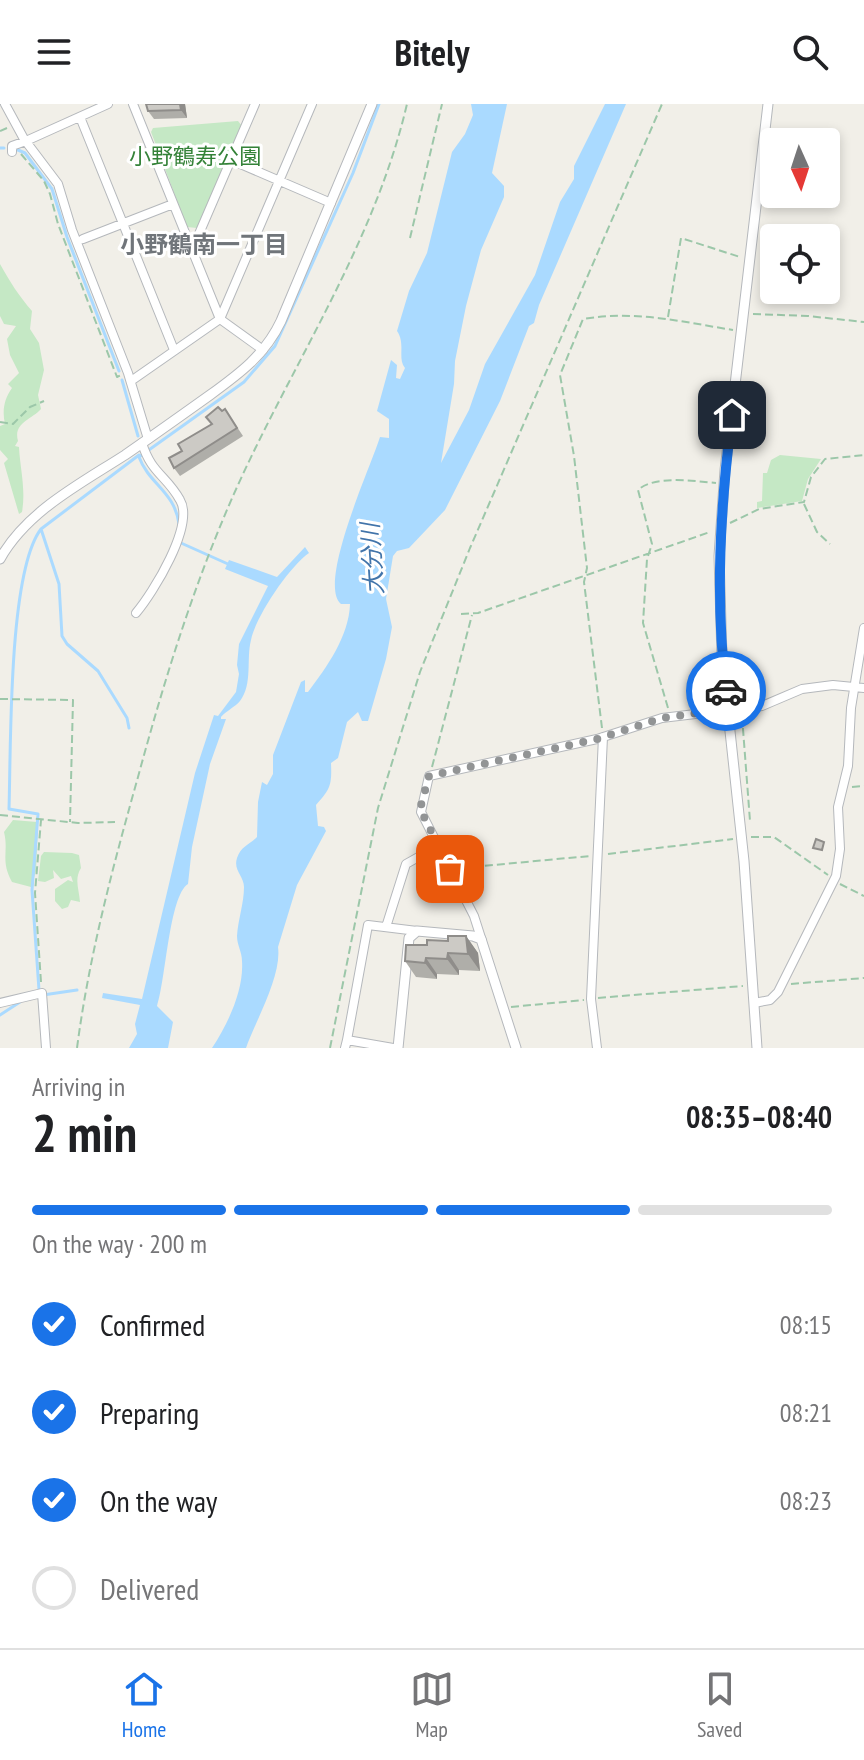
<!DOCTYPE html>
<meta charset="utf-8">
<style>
:root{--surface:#fff;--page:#f2f2f2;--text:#202124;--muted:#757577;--line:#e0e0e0;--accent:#1a73e8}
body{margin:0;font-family:"PT Sans Narrow","Noto Sans JP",sans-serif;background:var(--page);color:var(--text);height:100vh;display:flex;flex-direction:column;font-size:30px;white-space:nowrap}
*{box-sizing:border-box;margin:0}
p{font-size:26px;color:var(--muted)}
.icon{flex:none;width:44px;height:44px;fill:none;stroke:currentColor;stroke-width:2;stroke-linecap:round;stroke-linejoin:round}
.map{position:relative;height:944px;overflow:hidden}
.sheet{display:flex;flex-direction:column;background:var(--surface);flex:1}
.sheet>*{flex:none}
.needle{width:52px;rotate:177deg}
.tools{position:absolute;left:760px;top:24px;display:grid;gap:16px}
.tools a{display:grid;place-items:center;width:80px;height:80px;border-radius:8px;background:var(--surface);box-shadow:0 4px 12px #0003;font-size:40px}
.pin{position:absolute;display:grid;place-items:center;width:68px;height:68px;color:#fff;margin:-34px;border-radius:16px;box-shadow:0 4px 12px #0006}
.courier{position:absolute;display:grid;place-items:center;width:80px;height:80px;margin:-40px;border:6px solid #1a73e8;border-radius:50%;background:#fff;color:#222;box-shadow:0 2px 10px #0007}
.overview em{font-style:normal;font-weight:700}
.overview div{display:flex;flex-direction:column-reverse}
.overview{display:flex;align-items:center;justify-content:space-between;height:136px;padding:0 32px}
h1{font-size:52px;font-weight:700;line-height:60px}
.bar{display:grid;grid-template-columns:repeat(4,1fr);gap:12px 8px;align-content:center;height:96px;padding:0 32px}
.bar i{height:10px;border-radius:6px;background:var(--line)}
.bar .selected{background:var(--accent)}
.bar p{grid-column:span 4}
ol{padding:0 32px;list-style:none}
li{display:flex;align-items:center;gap:24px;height:88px}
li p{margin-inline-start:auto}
li .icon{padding:8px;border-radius:50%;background:var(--accent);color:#fff;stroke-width:4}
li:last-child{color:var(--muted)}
li i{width:44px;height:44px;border:4px solid var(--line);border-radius:50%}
header{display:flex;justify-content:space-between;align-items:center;height:104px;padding:0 32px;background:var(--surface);font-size:36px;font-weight:700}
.tabs{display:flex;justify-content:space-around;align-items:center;height:112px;border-top:2px solid var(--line);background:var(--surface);font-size:22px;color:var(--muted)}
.tabs a{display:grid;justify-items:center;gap:4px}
.tabs .selected{color:var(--accent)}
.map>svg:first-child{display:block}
.green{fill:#c5e8c5}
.water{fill:#aadaff}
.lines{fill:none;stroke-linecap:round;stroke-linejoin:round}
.stream{stroke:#aadaff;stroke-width:3}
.minor-casing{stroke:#b5b8bc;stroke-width:10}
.tertiary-casing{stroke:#b5b8bc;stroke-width:11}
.path{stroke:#9cc7a9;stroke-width:2;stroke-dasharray:8 4;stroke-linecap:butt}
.minor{stroke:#fff;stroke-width:8}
.tertiary{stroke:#fff;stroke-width:9}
.wall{fill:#afaea9}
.shaded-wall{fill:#8f8d8a}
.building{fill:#cccac5;stroke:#8f8d8a;stroke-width:2}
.done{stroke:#929495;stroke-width:8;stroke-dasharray:0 14.4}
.route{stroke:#1a73e8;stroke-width:10}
.labels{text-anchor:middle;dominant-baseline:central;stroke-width:6;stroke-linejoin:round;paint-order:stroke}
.park-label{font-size:22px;fill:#348238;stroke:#fff}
.neighbourhood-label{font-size:24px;font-weight:bold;fill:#70757a;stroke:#fff}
.water-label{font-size:24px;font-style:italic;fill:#4174aa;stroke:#fff}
</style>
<header><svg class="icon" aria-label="menu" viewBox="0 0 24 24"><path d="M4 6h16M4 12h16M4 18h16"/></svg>Bitely<svg class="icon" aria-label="search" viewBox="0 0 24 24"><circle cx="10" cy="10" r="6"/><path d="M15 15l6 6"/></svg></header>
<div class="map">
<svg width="864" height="944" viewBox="0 0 864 944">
<rect width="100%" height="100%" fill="#f1efe8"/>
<!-- green -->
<path class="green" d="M238 17 242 22 197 124 187 123 151 28 153 24Z
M0 160C10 178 19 192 32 207L30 225 39 239 44 266 38 291 41 305C31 316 13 319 18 337L15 342 19 343C20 364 26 385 22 408L19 410 4 359 8 355 0 346V322L5 320C2 307 4 295 12 284L8 280 19 269 10 251 7 235 16 222 4 220 0 212Z
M780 351 821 355 808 375 802 397 757 404V398L762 397 763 369H767L771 356Z
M13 716 37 718 38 721 36 767 31 783 12 778C0 756 9 748 4 728Z
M44 748 72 749 79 751 81 764C74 775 79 785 80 798L71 796 68 803 62 805 55 797V785L68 776 73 778 71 772 61 775 53 766 54 774 45 778 38 777 41 752Z"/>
<!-- water -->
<path class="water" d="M471 0H507L492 69 504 82V93L481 146 466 202 455 257 454 280 441 359 469 306 485 260 535 171 560 98 574 75V62L605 0H626L539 201 534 219 529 222 500 297 445 406 409 444 397 447 393 452 386 495 392 523 386 555 368 617H362L358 608 347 618 338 654 331 659C332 682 330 685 316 701L318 722 324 723 326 727 297 781 278 843C282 871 256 916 246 944H212C228 920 244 886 242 857 242 848 237 841 237 832 238 816 244 799 244 783 244 772 233 766 237 754 241 742 249 741 257 733L258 698 262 678 267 681 273 670V651L301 578 305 576V588H308C327 563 349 532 350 500H341C317 480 371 362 380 333L389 334V315L377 307 391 256 397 261 396 274 400 275 405 264C397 254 406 240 397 227L409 187 427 149 452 48 465 30 473 11Z
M305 443 309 449C289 463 256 512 251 536 246 555 253 580 240 597 235 603 226 607 221 613V615H226L210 660 192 743 188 780C169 792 166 876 157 902L173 918 168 944H129L137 930 135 920 140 901 102 894 103 889 142 895 195 669 214 611 218 612 236 588 239 570 237 561 239 540 268 482 225 465 229 456 277 473Z"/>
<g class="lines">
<!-- stream -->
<path class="stream" d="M0 44H4
M18 46 25 49 52 85 67 133 119 267
M122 276 138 332
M179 420C175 388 149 380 139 353L244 278 275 242 353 69 379 0
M181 439 228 460
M129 624 127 614 98 567 67 540 62 532 59 480 41 425 139 351
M39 886 32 786 38 710 9 705C11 645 8 468 41 425
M43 891 77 886
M0 911 20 898"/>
<!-- minor casing -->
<g class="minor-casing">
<path id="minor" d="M5 0 24 35 58 80 72 126 128 269 148 335
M133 0 220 215 263 246
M80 13 174 246
M12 48V42L26 37 108 0
M231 56 331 99
M83 135 173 100
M192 146 255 0
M131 277 220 215 312 0
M136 509C153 489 195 421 180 396 167 372 151 369 142 339
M386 823 406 760 438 742
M482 837 474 812 421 708 429 672 597 635 662 614 762 602 802 585 833 581 864 584
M0 899 42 889 46 944
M754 899 770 896 778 888 836 772 840 745 838 703 848 662 851 604 864 524
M347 936 368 821 417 827
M345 944 347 936 393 944
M597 944 591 895 603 633"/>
</g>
<!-- tertiary casing -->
<g class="tertiary-casing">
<path id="tertiary" d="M0 455C27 407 80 380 125 351 154 331 182 311 210 291 239 270 265 251 281 217L372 0
M398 944 409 834 417 827 473 832 481 835 516 944
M757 944 744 757 722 553 719 452 725 366 768 0"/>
</g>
<!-- path -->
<path class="path" d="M0 27 7 24
M21 50 44 77 50 90 58 120 117 273 121 271
M410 134 442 0
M753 210 808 212 864 218
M668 213 681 134 740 153
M0 318 13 320 30 303 44 297
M804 400 817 428 830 440
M730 419 759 405 804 398 811 373 825 355 864 351
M461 510 478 509 710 428
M0 595 73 596 70 718
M668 604 643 519 647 455 652 440 638 386C654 371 694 377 716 379
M742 612 750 717
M602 624 584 478 587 464 574 352 560 271 583 215C635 206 683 218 733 226
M432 663 472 511
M852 683 864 682
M0 711 78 719 115 718
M751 733H774L828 771
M608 750 733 735
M461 764 590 752
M840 780 864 792
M41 878 35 789 41 716
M791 880 864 874
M598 894 743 882
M511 903 584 896
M77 944C89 852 113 762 138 673 164 577 193 483 233 392 291 261 374 141 407 0
M330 944 378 704 420 568 470 444 662 0"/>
<!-- minor -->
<use href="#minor" class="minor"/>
<!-- tertiary -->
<use href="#tertiary" class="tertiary"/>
</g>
<!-- wall -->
<path class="wall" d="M146 0H185L187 14 154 15 148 7Z
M225 305 243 332 180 372 174 364 182 347 212 320 222 307Z
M466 832 478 849 480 867 459 866V871L437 870V875L416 873 405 857 427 841Z"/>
<!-- shaded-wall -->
<path class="shaded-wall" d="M180 0H185L187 14 181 6Z
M466 832 478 849 480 867 468 850Z
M448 849 459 866V871L447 855Z
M426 854 437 870V875L425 859Z"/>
<!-- building -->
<path class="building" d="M146 0H180L181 6 148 7Z
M218 303 222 307 225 305 237 324 174 364 169 354 182 347 178 340 212 320 206 313Z
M816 735 824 738 822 746 813 744Z
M448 832H466L468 850 448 849 447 855 426 854 425 859 405 857 406 841H427V836L448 837Z"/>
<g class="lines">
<!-- done -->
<path class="done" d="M450 765 420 705 429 672 597 635 662 614 728 605 726 587"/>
<!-- route -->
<path class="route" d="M726 587C715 494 720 404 732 311"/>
</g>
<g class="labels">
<!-- park labels -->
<g class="park-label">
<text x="195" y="52">小野鶴寿公園</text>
</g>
<!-- neighbourhood labels -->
<g class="neighbourhood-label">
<text x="204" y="140">小野鶴南一丁目</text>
</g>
<!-- water labels -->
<g class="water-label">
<text transform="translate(372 455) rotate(-94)">大分川</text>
</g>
</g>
</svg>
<div class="tools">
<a><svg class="needle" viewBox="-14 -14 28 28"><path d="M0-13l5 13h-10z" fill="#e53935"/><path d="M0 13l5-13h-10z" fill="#757577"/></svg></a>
<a><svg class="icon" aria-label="locate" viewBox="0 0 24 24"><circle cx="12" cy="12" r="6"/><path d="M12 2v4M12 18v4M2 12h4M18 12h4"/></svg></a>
</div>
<div class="pin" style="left:450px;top:765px;background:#ea580c"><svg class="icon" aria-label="bag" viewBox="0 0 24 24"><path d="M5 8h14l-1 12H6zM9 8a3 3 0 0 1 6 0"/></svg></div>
<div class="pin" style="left:732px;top:311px;background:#1f2937"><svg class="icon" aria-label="home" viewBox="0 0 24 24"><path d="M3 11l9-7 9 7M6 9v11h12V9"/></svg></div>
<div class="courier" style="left:726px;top:587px"><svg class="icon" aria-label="car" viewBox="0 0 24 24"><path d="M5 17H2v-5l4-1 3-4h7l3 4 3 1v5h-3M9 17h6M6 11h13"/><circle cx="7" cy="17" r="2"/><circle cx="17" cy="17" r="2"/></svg></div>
</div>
<section class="sheet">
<div class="overview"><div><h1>2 min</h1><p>Arriving in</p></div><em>08:35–08:40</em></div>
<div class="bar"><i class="selected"></i><i class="selected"></i><i class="selected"></i><i></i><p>On the way · 200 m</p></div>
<ol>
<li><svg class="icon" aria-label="check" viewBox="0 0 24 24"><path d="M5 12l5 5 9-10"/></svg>Confirmed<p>08:15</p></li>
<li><svg class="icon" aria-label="check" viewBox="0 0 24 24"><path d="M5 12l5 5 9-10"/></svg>Preparing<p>08:21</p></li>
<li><svg class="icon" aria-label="check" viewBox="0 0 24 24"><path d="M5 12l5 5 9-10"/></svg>On the way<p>08:23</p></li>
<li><i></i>Delivered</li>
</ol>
</section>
<nav class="tabs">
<a class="selected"><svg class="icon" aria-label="home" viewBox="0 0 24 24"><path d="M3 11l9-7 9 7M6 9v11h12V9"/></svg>Home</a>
<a><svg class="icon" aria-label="map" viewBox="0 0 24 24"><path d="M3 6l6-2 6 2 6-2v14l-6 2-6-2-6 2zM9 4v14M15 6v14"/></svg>Map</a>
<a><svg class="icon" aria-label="saved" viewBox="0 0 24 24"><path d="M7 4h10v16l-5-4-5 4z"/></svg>Saved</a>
</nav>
